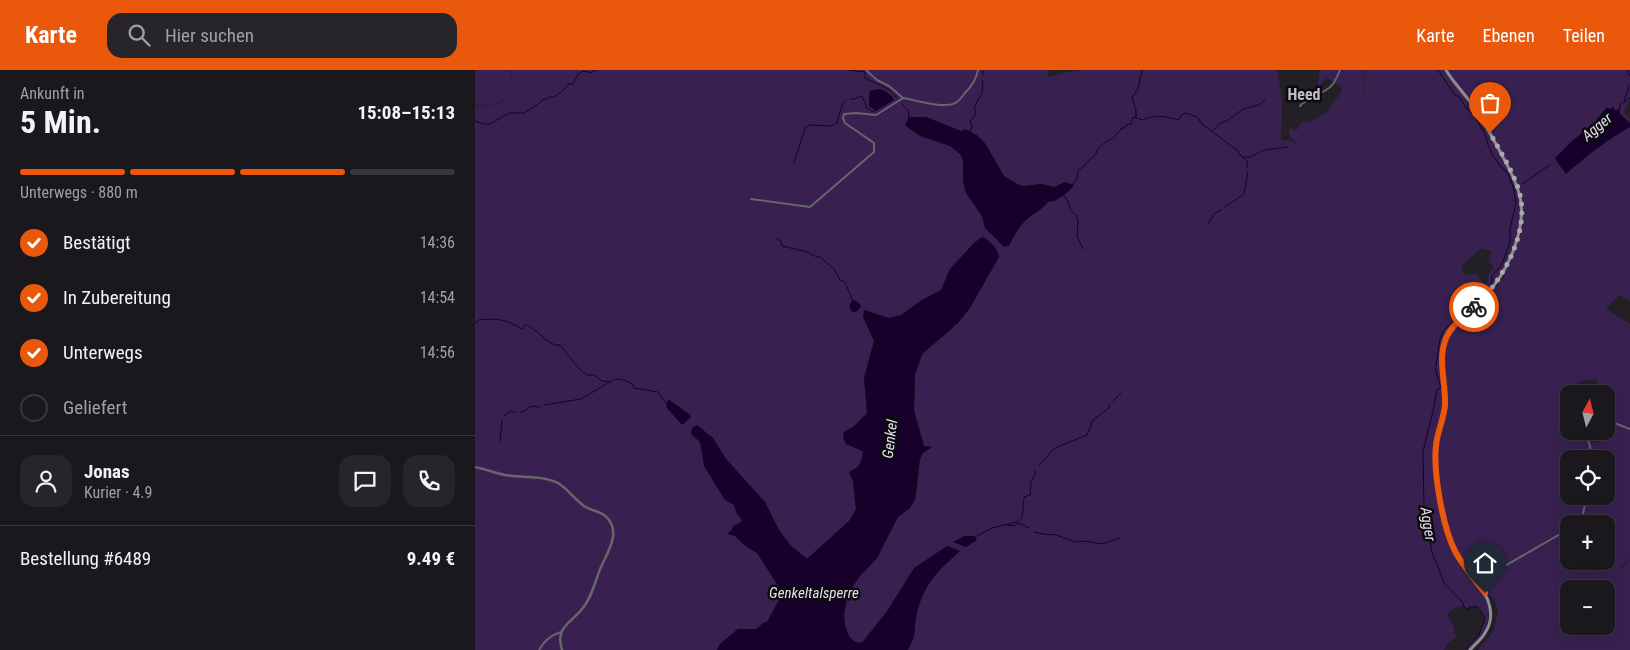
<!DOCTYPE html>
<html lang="de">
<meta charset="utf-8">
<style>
:root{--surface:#1a181c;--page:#272529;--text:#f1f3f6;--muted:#9fa0a3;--line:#38373b;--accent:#ea580c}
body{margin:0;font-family:"Roboto Condensed",sans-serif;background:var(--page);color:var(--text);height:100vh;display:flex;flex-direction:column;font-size:19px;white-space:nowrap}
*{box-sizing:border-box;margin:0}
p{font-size:16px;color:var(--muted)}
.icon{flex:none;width:28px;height:28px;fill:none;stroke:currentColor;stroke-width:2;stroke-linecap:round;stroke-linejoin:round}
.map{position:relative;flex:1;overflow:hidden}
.panel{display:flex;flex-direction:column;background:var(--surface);width:475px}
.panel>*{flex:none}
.needle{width:32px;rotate:7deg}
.tools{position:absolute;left:1085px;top:315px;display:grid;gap:10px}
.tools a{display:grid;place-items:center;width:55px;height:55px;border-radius:10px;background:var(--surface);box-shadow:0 5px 20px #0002,0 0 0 1px var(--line);font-size:25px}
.pin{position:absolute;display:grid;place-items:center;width:42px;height:42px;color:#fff;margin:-51px -21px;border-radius:50% 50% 50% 0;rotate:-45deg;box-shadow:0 0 5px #0007}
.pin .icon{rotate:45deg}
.courier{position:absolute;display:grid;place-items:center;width:50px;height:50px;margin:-25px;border:4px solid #ea580c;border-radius:50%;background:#fff;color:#222;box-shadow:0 1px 6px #0007}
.headline em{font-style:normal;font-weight:700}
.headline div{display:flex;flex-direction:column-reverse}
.headline{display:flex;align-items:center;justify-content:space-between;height:85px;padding:0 20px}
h1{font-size:32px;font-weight:700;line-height:38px}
.bar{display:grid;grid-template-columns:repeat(4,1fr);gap:8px 5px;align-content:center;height:60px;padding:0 20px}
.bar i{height:6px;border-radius:4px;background:var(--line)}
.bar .selected{background:var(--accent)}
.bar p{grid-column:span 4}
.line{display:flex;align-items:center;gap:12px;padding:0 20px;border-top:1px solid var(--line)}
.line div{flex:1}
.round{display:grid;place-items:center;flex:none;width:52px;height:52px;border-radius:15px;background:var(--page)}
ol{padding:0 20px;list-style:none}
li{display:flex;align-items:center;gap:15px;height:55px}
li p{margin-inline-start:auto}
li .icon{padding:5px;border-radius:50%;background:var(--accent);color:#fff;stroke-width:4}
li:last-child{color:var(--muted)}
li i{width:28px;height:28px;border:2px solid var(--line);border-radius:50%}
header{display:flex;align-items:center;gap:30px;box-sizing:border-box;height:70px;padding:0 25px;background:var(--accent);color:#fff}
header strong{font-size:24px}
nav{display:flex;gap:28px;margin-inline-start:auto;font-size:18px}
.search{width:350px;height:45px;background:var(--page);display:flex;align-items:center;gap:12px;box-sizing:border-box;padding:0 18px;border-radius:15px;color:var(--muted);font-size:19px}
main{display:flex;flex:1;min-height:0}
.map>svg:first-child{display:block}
.green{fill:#382150;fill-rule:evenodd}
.water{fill:#17012a}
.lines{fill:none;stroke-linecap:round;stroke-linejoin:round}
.stream{stroke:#17012a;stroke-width:1}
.minor{stroke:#676668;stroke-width:2}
.tertiary{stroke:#676668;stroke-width:2.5}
.secondary{stroke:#8e8d91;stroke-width:3}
.done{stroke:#aba9ae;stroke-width:5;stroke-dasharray:0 9}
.route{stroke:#ea580c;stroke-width:6}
.labels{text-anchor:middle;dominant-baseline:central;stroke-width:5;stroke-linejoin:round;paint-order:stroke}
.water-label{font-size:15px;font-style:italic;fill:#e6def1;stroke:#0b0a0d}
.quarter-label{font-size:16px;font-weight:bold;fill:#c0bec4;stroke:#0b0a0d}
</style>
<header>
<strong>Karte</strong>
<div class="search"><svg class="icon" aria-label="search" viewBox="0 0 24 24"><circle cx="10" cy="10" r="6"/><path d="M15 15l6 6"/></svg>Hier suchen</div>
<nav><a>Karte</a><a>Ebenen</a><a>Teilen</a></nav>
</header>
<main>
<section class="panel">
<div class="headline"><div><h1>5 Min.</h1><p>Ankunft in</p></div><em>15:08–15:13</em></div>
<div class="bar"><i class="selected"></i><i class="selected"></i><i class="selected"></i><i></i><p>Unterwegs · 880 m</p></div>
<ol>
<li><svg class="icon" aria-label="check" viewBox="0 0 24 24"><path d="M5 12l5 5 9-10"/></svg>Bestätigt<p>14:36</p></li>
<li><svg class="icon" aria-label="check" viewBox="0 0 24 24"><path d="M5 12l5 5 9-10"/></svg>In Zubereitung<p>14:54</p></li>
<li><svg class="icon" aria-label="check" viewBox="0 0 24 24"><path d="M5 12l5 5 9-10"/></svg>Unterwegs<p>14:56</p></li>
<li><i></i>Geliefert</li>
</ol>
<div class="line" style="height:90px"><a class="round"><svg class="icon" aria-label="person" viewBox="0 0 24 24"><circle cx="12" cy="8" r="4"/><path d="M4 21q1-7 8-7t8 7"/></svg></a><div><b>Jonas</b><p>Kurier · 4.9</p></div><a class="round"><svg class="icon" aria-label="chat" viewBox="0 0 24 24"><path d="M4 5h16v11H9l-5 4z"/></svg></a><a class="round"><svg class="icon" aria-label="phone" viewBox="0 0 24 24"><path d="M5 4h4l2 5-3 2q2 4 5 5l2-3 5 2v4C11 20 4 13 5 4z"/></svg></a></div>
<div class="line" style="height:65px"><div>Bestellung #6489</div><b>9.49 €</b></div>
</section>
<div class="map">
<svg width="1155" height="580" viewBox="0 0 1155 580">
<rect width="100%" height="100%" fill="#222025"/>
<!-- green -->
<path class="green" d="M0 0H36L37 9V0H574L573 7 602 0H802L807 28 806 71 813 70 821 74 815 66 814 58 822 60 828 51 834 53 853 41 868 19 860 13 866 0H889V41L890 0H1155V31L1153 33 1149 43 1155 48V53L1145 44 1144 39 1141 41 1129 40 1120 52 1096 72 1080 90 1091 104C1111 86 1132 71 1155 57V231L1144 225 1131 239 1155 254V489L1144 498 1145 500 1155 490V580H1003L1018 562 1023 542 1020 531 986 490 978 472V473L985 491 1009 525 1015 541 1011 560 993 580 990 579 1004 565 1010 548 1002 537H995L994 540 988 537V535L976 540 972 545 978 555 981 567 973 573 969 580H433L439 566 441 546 446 529 453 515 462 502 485 481 472 476 426 518 413 540 386 573C377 571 374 567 371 559 365 541 375 518 386 505 391 499 397 494 402 488 410 476 414 456 423 447 429 441 436 439 440 431 443 422 443 399 445 389L448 383 456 377 449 376 439 341 440 304 448 284 483 253 524 187 507 167 499 173 475 199 466 220 447 230 426 245 414 248 389 240 388 247 399 271 389 308 392 343 378 357 369 362 371 374 388 381C387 392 385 397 375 402L378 411 381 439 375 450 332 489 316 476 304 460 290 432 251 389 238 368 217 364 225 372 227 380 250 430 259 435 262 444 267 450 266 452 261 454 253 463 260 466 269 475 282 483 304 517 305 528 292 552 288 553 282 559H263L245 574 242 580H0V37C12 35 34 35 37 20 32 34 13 34 0 36ZM451 47 486 61 522 95 529 107 544 115 549 116 566 114 579 117 590 112 598 115C592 122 586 126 579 132H573C567 140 558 144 550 151 543 158 539 166 534 175L510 158 507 146 491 123 488 112V90L485 84 475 76 445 66 430 56ZM1007 178 1017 182 1013 192 1019 197C1012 202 1015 208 1011 215L1000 203 990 206 986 196ZM1029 202 1031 203 1021 218 1003 235ZM1121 309 1125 324H1131V361H1127L1130 371 1115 372 1119 389H1131V426H1094V389H1117L1110 361H1094V324H1097L1104 312ZM1094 454H1131V491H1094ZM1094 519H1131V556H1094Z
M845 0H865L859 13 852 8 842 18Z"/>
<!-- water -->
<path class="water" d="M404 19C410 20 417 25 419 30L401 41 394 36V27L395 21Z
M1132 37 1135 39 1138 37 1141 41 1145 38V44L1155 53V57C1131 70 1111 86 1091 104L1080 88 1096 72 1120 52Z
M434 47H451L486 61 490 59 502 65 510 73 529 106 544 115 549 116 566 114 579 117 590 112 599 115C594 122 582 132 573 132 567 140 557 144 550 151 543 158 539 166 534 176L529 177 510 158 507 146 491 123 488 112V90L485 84 475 76 445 66 430 55Z
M507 167C515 170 523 179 524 187L495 238 483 253 447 284 440 304 439 341 449 376 457 377 448 383 445 389 440 429 435 438 423 447 402 488 385 506 378 516 372 530 369 544 370 555 374 567 380 572 387 573 413 540 439 498 472 476 485 481C462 501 448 515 441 547 440 553 440 560 439 566 438 571 435 575 433 580H242L245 574 263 559H281L288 553 292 552 305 528 304 517 282 483 269 475 260 466 252 464 257 460 258 456 266 452 267 450 262 444 259 435 250 430 229 396 225 372 216 364 217 358 222 355 238 368 251 389 290 432 304 460 316 476 332 489 375 450 381 439 378 411 374 402C385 397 387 392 388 381L371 374 368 368 369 362 378 357 392 343 389 308 399 271 388 247 389 240 414 248 426 245 447 230 466 220 475 199 499 173Z
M380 230 385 234 386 237 381 242H377L374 236 377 231Z
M193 329 214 344 216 347 207 355 191 337Z
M489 466H499L502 470 491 477 478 472Z"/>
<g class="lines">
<!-- stream -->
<path class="stream" d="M374 0 390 2V8L415 20 422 28
M508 0V5
M963 0C969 8 974 18 981 26H984L989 35 997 44
M1152 0 1155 6
M375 29H379L387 26 392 38 398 42 400 40
M1150 32 1155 28
M426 33 433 40 434 48
M1144 39 1146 33 1149 32 1154 16
M1000 47 1010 64 1013 75 1018 86 1028 99 1033 103 1039 120
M661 48 667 50C684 44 687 46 704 50L706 45 711 43 722 47 727 54 763 81 765 85 773 92 772 98
M0 51 9 54H15L34 43H49L62 35 66 31 74 27H79L90 19 93 14H98L103 4 109 1 116 3 121 0
M738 61 744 54 753 50 768 39 784 35 790 30
M495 63 497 56 495 51C500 46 503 44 499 37L507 23 508 11
M768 87H775L789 80 813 77
M319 93 330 58 334 55 356 56 362 53C365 44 365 37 371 30
M1047 114 1076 94
M596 116 602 109 603 101 621 84 622 80 630 72 640 67 641 64 645 61 646 58H650L651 55 656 54 658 47 661 48V40L657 28 663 19 667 0
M589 125 594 134 595 140 601 145 603 151 602 166 608 179
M750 137 769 124 773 102
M733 153 739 144 747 139
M301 168 306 171 307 176C314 178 322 179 329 181 335 182 338 187 345 187L359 199 365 210 370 212 378 232
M0 254 3 250C22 248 31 249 47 259L51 254 69 267V269L80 275H85L105 300 113 305H119L127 311 135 312C143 306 150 311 158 314L159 318 183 322 192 335
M961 296 965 269 968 261 1016 216 1017 206 1027 194 1035 172V159L1041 133 1039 121 1041 120
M960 298 966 318 962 319 958 341 948 381 949 438 957 482 966 505 969 513 988 533 989 537 994 540V537H1003L1010 548 1004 565 991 579
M638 331 646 323
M69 335 106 329 135 312
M45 342 50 341 56 336 65 337
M29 346 36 341 40 343
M25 371 27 350
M564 395 580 378 612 365 618 350 634 338 635 334
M532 455 539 456 544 453 554 458
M559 462 568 464 581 465 600 472 610 471 627 474 645 468
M500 467 517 458 542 452 547 448 549 428V427L555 425 556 411 560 405V401"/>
<!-- minor -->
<path class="minor" d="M391 0 402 10 414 16 428 28
M428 28C441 30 470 40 482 32 485 30 487 26 490 23 497 16 501 10 503 0
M825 36C834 25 851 24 858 14 861 10 863 5 865 0
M276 129 335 137 399 82V73L370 53 368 48 369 44 381 43 401 45 428 28
M1131 346 1142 354 1155 359
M1111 361 1118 389
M1102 454 1107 448 1112 426
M1005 516 1021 501 1094 459
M64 580C69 571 76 565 86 562"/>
<!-- tertiary -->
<path class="tertiary" d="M0 397C10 399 20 403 30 405 47 408 67 405 83 413 93 419 99 429 109 436 115 440 123 441 129 445 148 459 133 482 126 497 120 511 117 528 107 539 95 554 80 557 87 580"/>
<!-- secondary -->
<path class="secondary" d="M971 0C978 12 988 22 996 33 1009 51 1019 70 1029 89 1034 99 1040 109 1043 120 1055 154 1033 203 1009 227 996 241 978 251 971 269 961 290 971 314 970 336 968 354 960 370 961 388 962 413 967 451 977 474 989 502 1031 531 1010 563 1006 570 1000 574 995 580"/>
</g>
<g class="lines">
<!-- done -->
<path class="done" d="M999 237C1028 211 1056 161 1044 121 1038 101 1025 81 1015 63"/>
<!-- route -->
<path class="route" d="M999 237C991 244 982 251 975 261 960 283 971 310 970 335 969 349 962 362 961 376 958 403 968 459 981 483 989 497 1000 510 1010 523"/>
</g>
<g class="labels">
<!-- water labels -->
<g class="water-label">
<text transform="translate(1122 57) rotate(-40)">Agger</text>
<text transform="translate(415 369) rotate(-83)">Genkel</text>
<text transform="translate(953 454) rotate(81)">Agger</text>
<text x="339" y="523">Genkeltalsperre</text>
</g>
<!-- quarter labels -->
<g class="quarter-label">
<text x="829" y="24">Heed</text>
</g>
</g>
</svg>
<div class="tools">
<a><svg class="needle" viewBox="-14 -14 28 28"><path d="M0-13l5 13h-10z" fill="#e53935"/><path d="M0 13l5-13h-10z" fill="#9fa0a3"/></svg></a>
<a><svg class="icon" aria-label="locate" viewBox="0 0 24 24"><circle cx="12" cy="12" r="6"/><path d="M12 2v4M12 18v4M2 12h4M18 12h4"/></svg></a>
<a>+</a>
<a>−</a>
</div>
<div class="pin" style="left:1015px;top:63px;background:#ea580c"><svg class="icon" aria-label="bag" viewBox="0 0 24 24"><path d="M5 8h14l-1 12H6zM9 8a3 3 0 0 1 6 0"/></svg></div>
<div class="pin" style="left:1010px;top:523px;background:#1f2937"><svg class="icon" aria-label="home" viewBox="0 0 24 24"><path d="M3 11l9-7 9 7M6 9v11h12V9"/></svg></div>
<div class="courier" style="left:999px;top:237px"><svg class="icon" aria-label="bike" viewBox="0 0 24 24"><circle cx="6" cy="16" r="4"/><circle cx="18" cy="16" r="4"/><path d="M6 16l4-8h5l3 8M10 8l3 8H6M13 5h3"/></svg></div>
</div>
</main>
